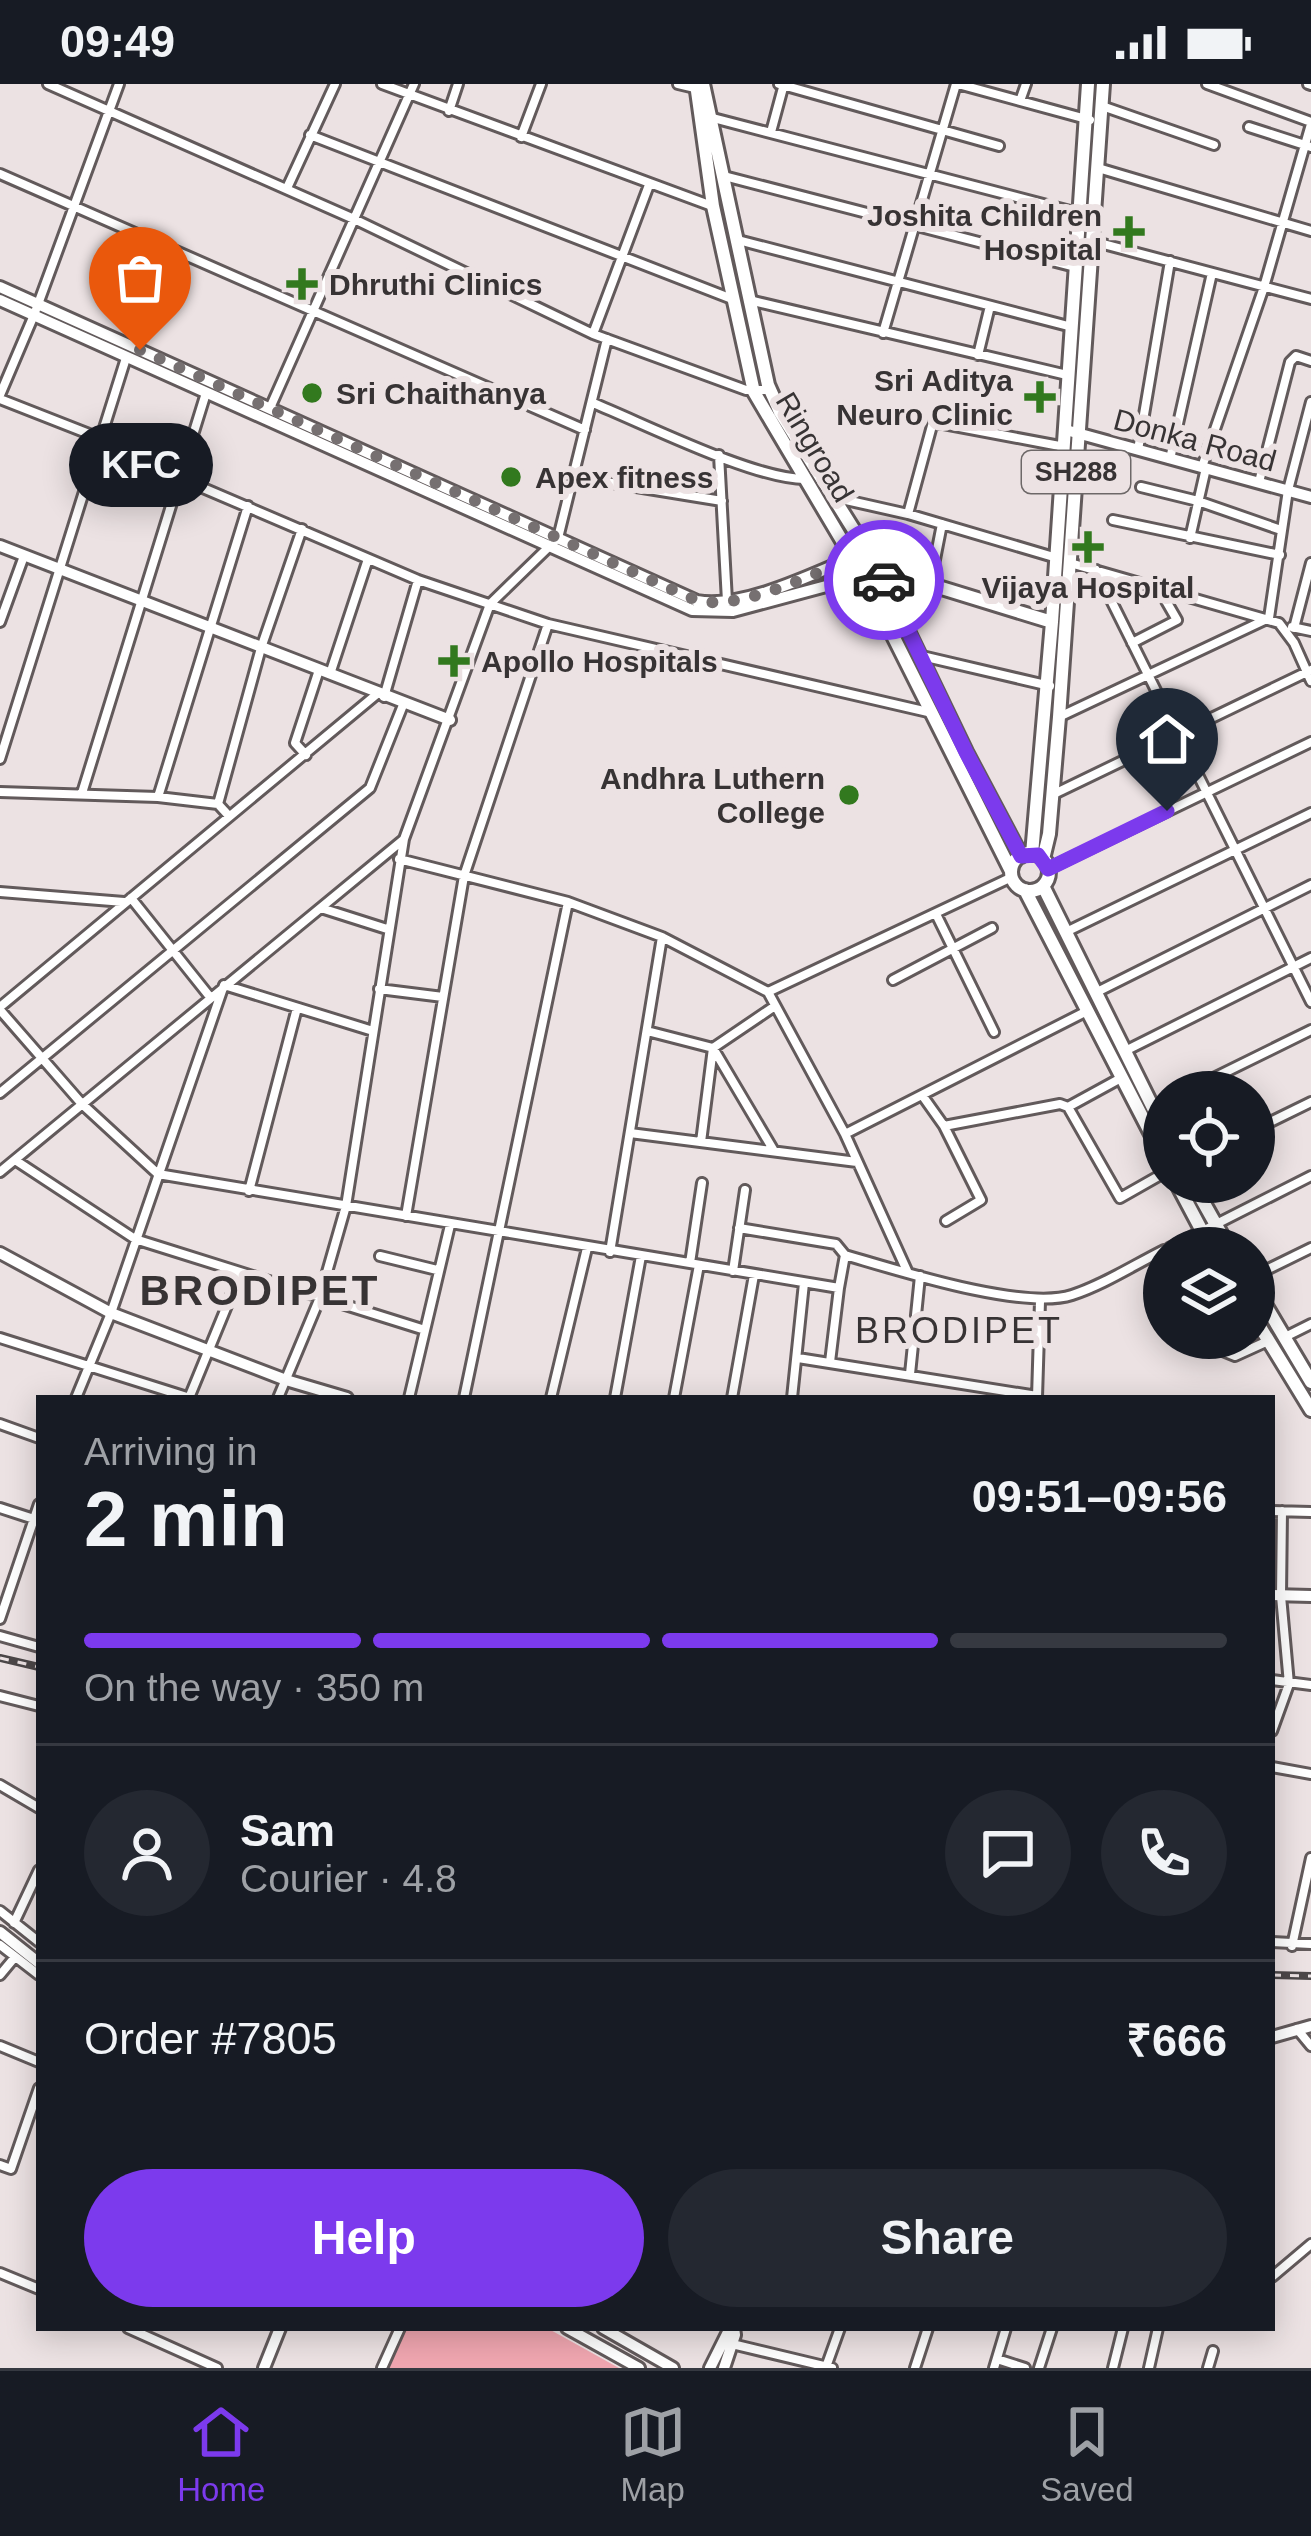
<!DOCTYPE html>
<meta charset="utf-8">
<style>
:root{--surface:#171b24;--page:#242831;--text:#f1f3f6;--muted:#9ea1a6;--line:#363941;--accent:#7c3aed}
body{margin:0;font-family:Arial,sans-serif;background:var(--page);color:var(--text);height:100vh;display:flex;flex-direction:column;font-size:45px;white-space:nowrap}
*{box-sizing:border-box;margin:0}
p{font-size:39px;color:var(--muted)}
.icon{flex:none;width:66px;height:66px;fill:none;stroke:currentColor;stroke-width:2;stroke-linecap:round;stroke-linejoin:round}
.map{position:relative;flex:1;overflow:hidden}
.drawer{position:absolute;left:36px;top:1311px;width:1239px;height:936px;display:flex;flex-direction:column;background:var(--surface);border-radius:0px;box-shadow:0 6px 30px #0003}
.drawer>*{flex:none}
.buttons{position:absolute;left:1143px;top:987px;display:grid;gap:24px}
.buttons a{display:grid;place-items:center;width:132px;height:132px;border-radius:50%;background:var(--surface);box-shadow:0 6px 30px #0003;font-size:60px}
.pin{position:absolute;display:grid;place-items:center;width:102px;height:102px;color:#fff;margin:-123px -51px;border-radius:50% 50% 50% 0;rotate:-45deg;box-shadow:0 0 12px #0007}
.pin .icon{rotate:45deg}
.courier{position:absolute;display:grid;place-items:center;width:120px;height:120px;margin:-60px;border:9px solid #7c3aed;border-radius:50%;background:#fff;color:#222;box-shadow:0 3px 15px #0007}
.bubble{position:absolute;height:84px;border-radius:42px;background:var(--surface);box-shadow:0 6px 30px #0003;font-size:39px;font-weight:800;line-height:84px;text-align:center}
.summary em{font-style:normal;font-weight:800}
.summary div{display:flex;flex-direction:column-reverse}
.summary{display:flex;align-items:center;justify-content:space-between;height:204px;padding:0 48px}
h1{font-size:78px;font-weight:800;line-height:90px}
.bar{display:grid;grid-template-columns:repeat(4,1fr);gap:18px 12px;align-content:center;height:144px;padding:0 48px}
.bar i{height:15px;border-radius:9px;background:var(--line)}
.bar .current{background:var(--accent)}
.bar p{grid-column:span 4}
.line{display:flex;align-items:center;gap:30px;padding:0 48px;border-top:3px solid var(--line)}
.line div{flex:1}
.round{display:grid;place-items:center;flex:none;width:126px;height:126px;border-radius:63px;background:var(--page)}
.cta{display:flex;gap:24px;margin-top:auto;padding:24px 48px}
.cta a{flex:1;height:138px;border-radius:72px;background:var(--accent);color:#fff;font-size:48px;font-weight:800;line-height:138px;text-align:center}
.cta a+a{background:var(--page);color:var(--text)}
.status{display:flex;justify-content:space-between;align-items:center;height:84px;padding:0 60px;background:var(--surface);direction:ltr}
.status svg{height:33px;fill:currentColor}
.tab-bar{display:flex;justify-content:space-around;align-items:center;height:168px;border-top:3px solid var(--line);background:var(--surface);font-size:33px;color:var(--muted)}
.tab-bar a{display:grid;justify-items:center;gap:6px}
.tab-bar .current{color:var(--accent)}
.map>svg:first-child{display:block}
.pitch{fill:#f0a6b0}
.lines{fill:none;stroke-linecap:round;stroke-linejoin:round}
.minor-casing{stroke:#625a5b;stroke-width:14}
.tertiary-casing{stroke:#625a5b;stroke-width:16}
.secondary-casing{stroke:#625a5b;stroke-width:16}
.primary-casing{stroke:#625a5b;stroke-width:18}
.minor{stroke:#fff;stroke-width:8}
.tertiary{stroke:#fff;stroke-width:10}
.secondary{stroke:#fff;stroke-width:10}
.primary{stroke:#fff;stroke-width:12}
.rail-casing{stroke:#4c4748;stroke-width:8}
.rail{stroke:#ece2e3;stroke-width:3;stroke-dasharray:9;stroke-linecap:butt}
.done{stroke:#767071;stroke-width:12;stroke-dasharray:0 21.6}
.route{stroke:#7c3aed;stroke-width:15}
.poi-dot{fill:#32791e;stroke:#ece2e3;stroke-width:4.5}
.labels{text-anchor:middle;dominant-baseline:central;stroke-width:12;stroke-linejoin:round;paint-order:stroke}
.shield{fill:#ece2e3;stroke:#6d6868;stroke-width:3}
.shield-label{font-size:27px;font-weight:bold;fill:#373334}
.poi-label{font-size:30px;font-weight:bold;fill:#373334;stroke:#ece2e3;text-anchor:start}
.street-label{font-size:30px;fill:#373334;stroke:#ece2e3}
.quarter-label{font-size:36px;letter-spacing:3px;fill:#373334;stroke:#ece2e3}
.district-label{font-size:42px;font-weight:bold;letter-spacing:3px;fill:#373334;stroke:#ece2e3}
</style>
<div class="status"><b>09:49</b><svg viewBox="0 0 49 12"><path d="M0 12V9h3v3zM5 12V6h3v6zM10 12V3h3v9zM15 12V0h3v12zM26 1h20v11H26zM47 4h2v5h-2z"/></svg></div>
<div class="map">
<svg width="1311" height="2284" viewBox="0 0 1311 2284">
<rect width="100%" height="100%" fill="#ece2e3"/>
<!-- pitch -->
<path class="pitch" d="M405 2244H547L619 2284H386Z"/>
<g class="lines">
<!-- minor casing -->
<g class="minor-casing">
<path id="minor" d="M48 0 354 135 593 250 746 306H770
M382 0 712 122
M678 0 695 4
M779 0 999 62
M958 0 1090 36
M1207 0 1311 38
M1308 0 1311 1
M1020 17 1026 0
M1102 22 1214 61
M449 27 458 0
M713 34 1078 129
M1249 43 1311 63
M771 48 784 0
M310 51 732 215
M521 53 541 0
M1098 84 1311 147
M0 90 585 346
M724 92 1075 183
M287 104 335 0
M738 156 1072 243
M1092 157 1311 215
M749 216 1067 291
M883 249 956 0
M593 250 649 101
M978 271 990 222
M0 311 34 231 119 0
M0 315 102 355
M593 319C645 340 754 395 805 395
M270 324 414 0
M1138 366 1170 177
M719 371 727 517
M1170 375 1212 189
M1202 383 1264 203 1311 40
M575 393 722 417
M182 395 418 496 548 540 928 628
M1259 398 1290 278 1296 272 1311 277
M1141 403 1198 417 1281 446
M837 414 908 430 1057 474
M908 430 933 338 1065 363
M1113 436 1280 471
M1190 454 1206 384
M1070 479 1279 539 1294 559 1311 597
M1096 486 1311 918
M930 501 942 440
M0 538 24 472
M1292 543 1311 547
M1294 544 1311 479
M1132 559 1177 536 1158 503
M922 572 1050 602
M330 590 368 475
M384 613 418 496
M1059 633 1269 534 1288 406 1311 318
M306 671 295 659 319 586
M0 675 126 274
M0 708 158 713 218 720 229 732
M82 709 206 309
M1054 710 1311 586
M158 713 248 422
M218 720 261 564 302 445
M399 775 568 818 662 853 768 908 845 1050 908 1189
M1048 785 1311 658
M0 808 124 818
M131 814 210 913
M321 824 387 845
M936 830 994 948
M1066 848 1311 729
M893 896 992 844
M379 905 443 913
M768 908 1012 793
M1095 909 1311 801
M0 923 377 610
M0 926 82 1020 158 1090 839 1204 845 1171C897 1186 1023 1227 1072 1211 1103 1201 1134 1181 1164 1166
M647 947 713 964 775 922
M1125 967 1311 874
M1185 1008 1311 946
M0 1009 370 704 403 621
M922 1011 944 1042
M1068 1023 1120 1114 1164 1089
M1254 1046 1311 1018
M630 1049 857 1078
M845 1050 1087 927
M701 1058 713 964 774 1067
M15 1076 135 1155 425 1246
M0 1088 403 756
M249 1107 297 924
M406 1132 464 792 548 540
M946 1137 981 1116 944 1042 1060 1020 1068 1023 1121 994
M739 1144 836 1160 845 1171
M1169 1164 1311 1092
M610 1168 662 853
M380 1172 437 1186
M690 1179 702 1099
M733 1187 745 1106
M1254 1192 1311 1164
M1285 1253 1311 1240
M0 1254 190 1314
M1203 1259 1235 1272 1268 1257
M798 1274 1037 1312
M830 1278 839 1204
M910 1290 920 1192
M1037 1313 1040 1217
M76 1314 111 1229 224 901 373 947
M189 1314 240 1190
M278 1314 319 1216 346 1122 404 755 490 520 558 454 607 255
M409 1314 450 1141
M464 1314 568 818
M551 1314 587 1164
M615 1314 641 1172
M674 1314 699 1181
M732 1314 754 1191
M792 1314 804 1199
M0 1340 39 1354
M0 1424 34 1435
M1272 1427 1311 1428
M0 1535 39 1420
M0 1552 39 1563
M1272 1596 1311 1601
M0 1612 39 1622
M1272 1647 1289 1600 1281 1512 1282 1427
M1272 1683 1311 1690
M0 1701 39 1724
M0 1827 39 1858
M14 1839 39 1786
M1272 1858 1311 1860
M0 1861 39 1891
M1292 1862 1311 1774
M0 1891 15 1873
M1297 1945 1311 1962
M0 1962 39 1978
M0 2081 11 2085 39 2004
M0 2189 39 2205
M1272 2193 1311 2160
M128 2244 217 2284
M732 2260 832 2284
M997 2275 1025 2284
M826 2283 840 2244
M382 2284 400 2244
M915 2284 928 2244
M994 2284 1006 2244
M1039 2284 1052 2244
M1113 2284 1123 2244
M1149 2284 1158 2244
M1208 2284 1213 2267"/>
</g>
<!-- tertiary casing -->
<g class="tertiary-casing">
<path id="tertiary" d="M1066 346 1311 413
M0 462 450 636
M0 1169 111 1229 286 1296 347 1314
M1272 1511 1311 1512
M0 1848 39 1879
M1272 1953 1311 1942
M567 2244 639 2284
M603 2244 673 2284
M264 2284 280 2244
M710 2284 730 2244
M724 2284 735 2251 734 2244"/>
</g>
<!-- secondary casing -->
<g class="secondary-casing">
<path id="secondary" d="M0 203 697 517C745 526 823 485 868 467
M0 216 692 526 733 527 871 490"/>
</g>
<!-- primary casing -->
<g class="primary-casing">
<path id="primary" d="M696 0 713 122 754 308 863 492 1011 787
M703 0 768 301 780 328 877 483 966 668 1021 772
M880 488 896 490 1052 538
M1011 788a19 19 0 1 1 38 0a19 19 0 1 1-38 0Z
M1032 770 1052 538 1088 0
M1043 775 1049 750 1059 633 1103 0
M1043 802 1164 1046
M1025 806 1164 1075
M1176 1098 1211 1164
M1192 1098 1229 1164
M1254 1202 1311 1298
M1254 1233 1311 1326"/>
</g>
<!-- minor -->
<use href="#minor" class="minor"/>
<!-- tertiary -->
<use href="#tertiary" class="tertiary"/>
<!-- secondary -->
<use href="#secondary" class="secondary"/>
<!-- primary -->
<use href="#primary" class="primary"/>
<!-- rail casing -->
<g class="rail-casing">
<path id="rail" d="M0 1574 39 1583
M1272 1891 1311 1892"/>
</g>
<!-- rail -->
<use href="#rail" class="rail"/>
</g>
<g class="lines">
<!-- done -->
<path class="done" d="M140 266 698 517C745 526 823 486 868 466L884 496"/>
<!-- route -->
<path class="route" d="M884 496 966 668 1021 772 1038 771 1048 785 1167 727"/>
</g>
<!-- markers -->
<g class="poi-dot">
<path d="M1123 130h12v12h12v12h-12v12h-12v-12h-12v-12h12z"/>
<path d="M296 182h12v12h12v12h-12v12h-12v-12h-12v-12h12z"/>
<circle cx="312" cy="309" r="12"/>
<path d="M1034 295h12v12h12v12h-12v12h-12v-12h-12v-12h12z"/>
<circle cx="511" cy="393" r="12"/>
<path d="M1082 445h12v12h12v12h-12v12h-12v-12h-12v-12h12z"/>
<path d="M448 559h12v12h12v12h-12v12h-12v-12h-12v-12h12z"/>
<circle cx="849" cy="711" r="12"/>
</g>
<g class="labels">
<!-- shield labels -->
<rect class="shield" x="1022" y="367" width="108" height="42" rx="9"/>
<g class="shield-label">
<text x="1076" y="388">SH288</text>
</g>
<!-- poi labels -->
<g class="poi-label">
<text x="1102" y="131" text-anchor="end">Joshita Children<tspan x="1102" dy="34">Hospital</tspan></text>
<text x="329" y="200">Dhruthi Clinics</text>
<text x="1013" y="296" text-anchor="end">Sri Aditya<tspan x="1013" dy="34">Neuro Clinic</tspan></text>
<text x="336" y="309">Sri Chaithanya</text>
<text x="535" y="393">Apex fitness</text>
<text x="1088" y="503" text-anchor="middle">Vijaya Hospital</text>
<text x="481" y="577">Apollo Hospitals</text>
<text x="825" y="694" text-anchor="end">Andhra Luthern<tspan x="825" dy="34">College</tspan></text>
</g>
<!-- street labels -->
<g class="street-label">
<text transform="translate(1195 356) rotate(15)">Donka Road</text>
<text transform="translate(815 363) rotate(59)">Ringroad</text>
</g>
<!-- quarter labels -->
<g class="quarter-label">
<text x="959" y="1246">BRODIPET</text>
</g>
<!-- district labels -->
<g class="district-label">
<text x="260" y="1206">BRODIPET</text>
</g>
</g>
</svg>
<div class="buttons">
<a><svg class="icon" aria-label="locate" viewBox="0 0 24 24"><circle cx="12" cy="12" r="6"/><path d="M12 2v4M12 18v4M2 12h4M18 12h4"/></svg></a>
<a><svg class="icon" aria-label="layers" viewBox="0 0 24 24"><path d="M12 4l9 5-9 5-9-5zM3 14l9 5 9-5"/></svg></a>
</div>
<div class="pin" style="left:140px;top:266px;background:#ea580c"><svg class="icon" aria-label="bag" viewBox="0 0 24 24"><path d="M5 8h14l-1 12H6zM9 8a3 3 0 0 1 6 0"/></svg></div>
<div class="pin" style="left:1167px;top:727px;background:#1f2937"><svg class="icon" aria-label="home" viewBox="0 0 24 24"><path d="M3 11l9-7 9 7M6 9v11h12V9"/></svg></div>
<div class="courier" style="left:884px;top:496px"><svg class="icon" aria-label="car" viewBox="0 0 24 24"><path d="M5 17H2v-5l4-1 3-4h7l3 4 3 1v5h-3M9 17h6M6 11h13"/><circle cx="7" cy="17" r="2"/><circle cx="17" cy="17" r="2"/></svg></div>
<div class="bubble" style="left:69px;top:339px;width:144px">KFC</div>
<section class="drawer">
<div class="summary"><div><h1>2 min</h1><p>Arriving in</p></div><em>09:51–09:56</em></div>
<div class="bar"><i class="current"></i><i class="current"></i><i class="current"></i><i></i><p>On the way · 350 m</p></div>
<div class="line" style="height:216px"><a class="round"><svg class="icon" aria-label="person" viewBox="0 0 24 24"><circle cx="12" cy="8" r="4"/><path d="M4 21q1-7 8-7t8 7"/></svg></a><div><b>Sam</b><p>Courier · 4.8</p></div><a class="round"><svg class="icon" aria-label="chat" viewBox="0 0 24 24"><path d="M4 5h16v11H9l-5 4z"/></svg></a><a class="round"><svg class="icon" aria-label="phone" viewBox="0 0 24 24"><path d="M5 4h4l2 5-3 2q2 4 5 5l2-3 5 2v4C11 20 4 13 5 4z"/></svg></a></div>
<div class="line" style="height:156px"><div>Order #7805</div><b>₹666</b></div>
<div class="cta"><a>Help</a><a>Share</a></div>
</section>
</div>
<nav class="tab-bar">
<a class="current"><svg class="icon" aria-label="home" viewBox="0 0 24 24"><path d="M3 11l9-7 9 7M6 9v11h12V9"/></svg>Home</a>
<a><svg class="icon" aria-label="map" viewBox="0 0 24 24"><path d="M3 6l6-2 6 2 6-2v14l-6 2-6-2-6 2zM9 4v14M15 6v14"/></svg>Map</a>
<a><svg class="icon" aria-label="saved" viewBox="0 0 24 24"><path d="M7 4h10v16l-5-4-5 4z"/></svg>Saved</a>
</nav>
